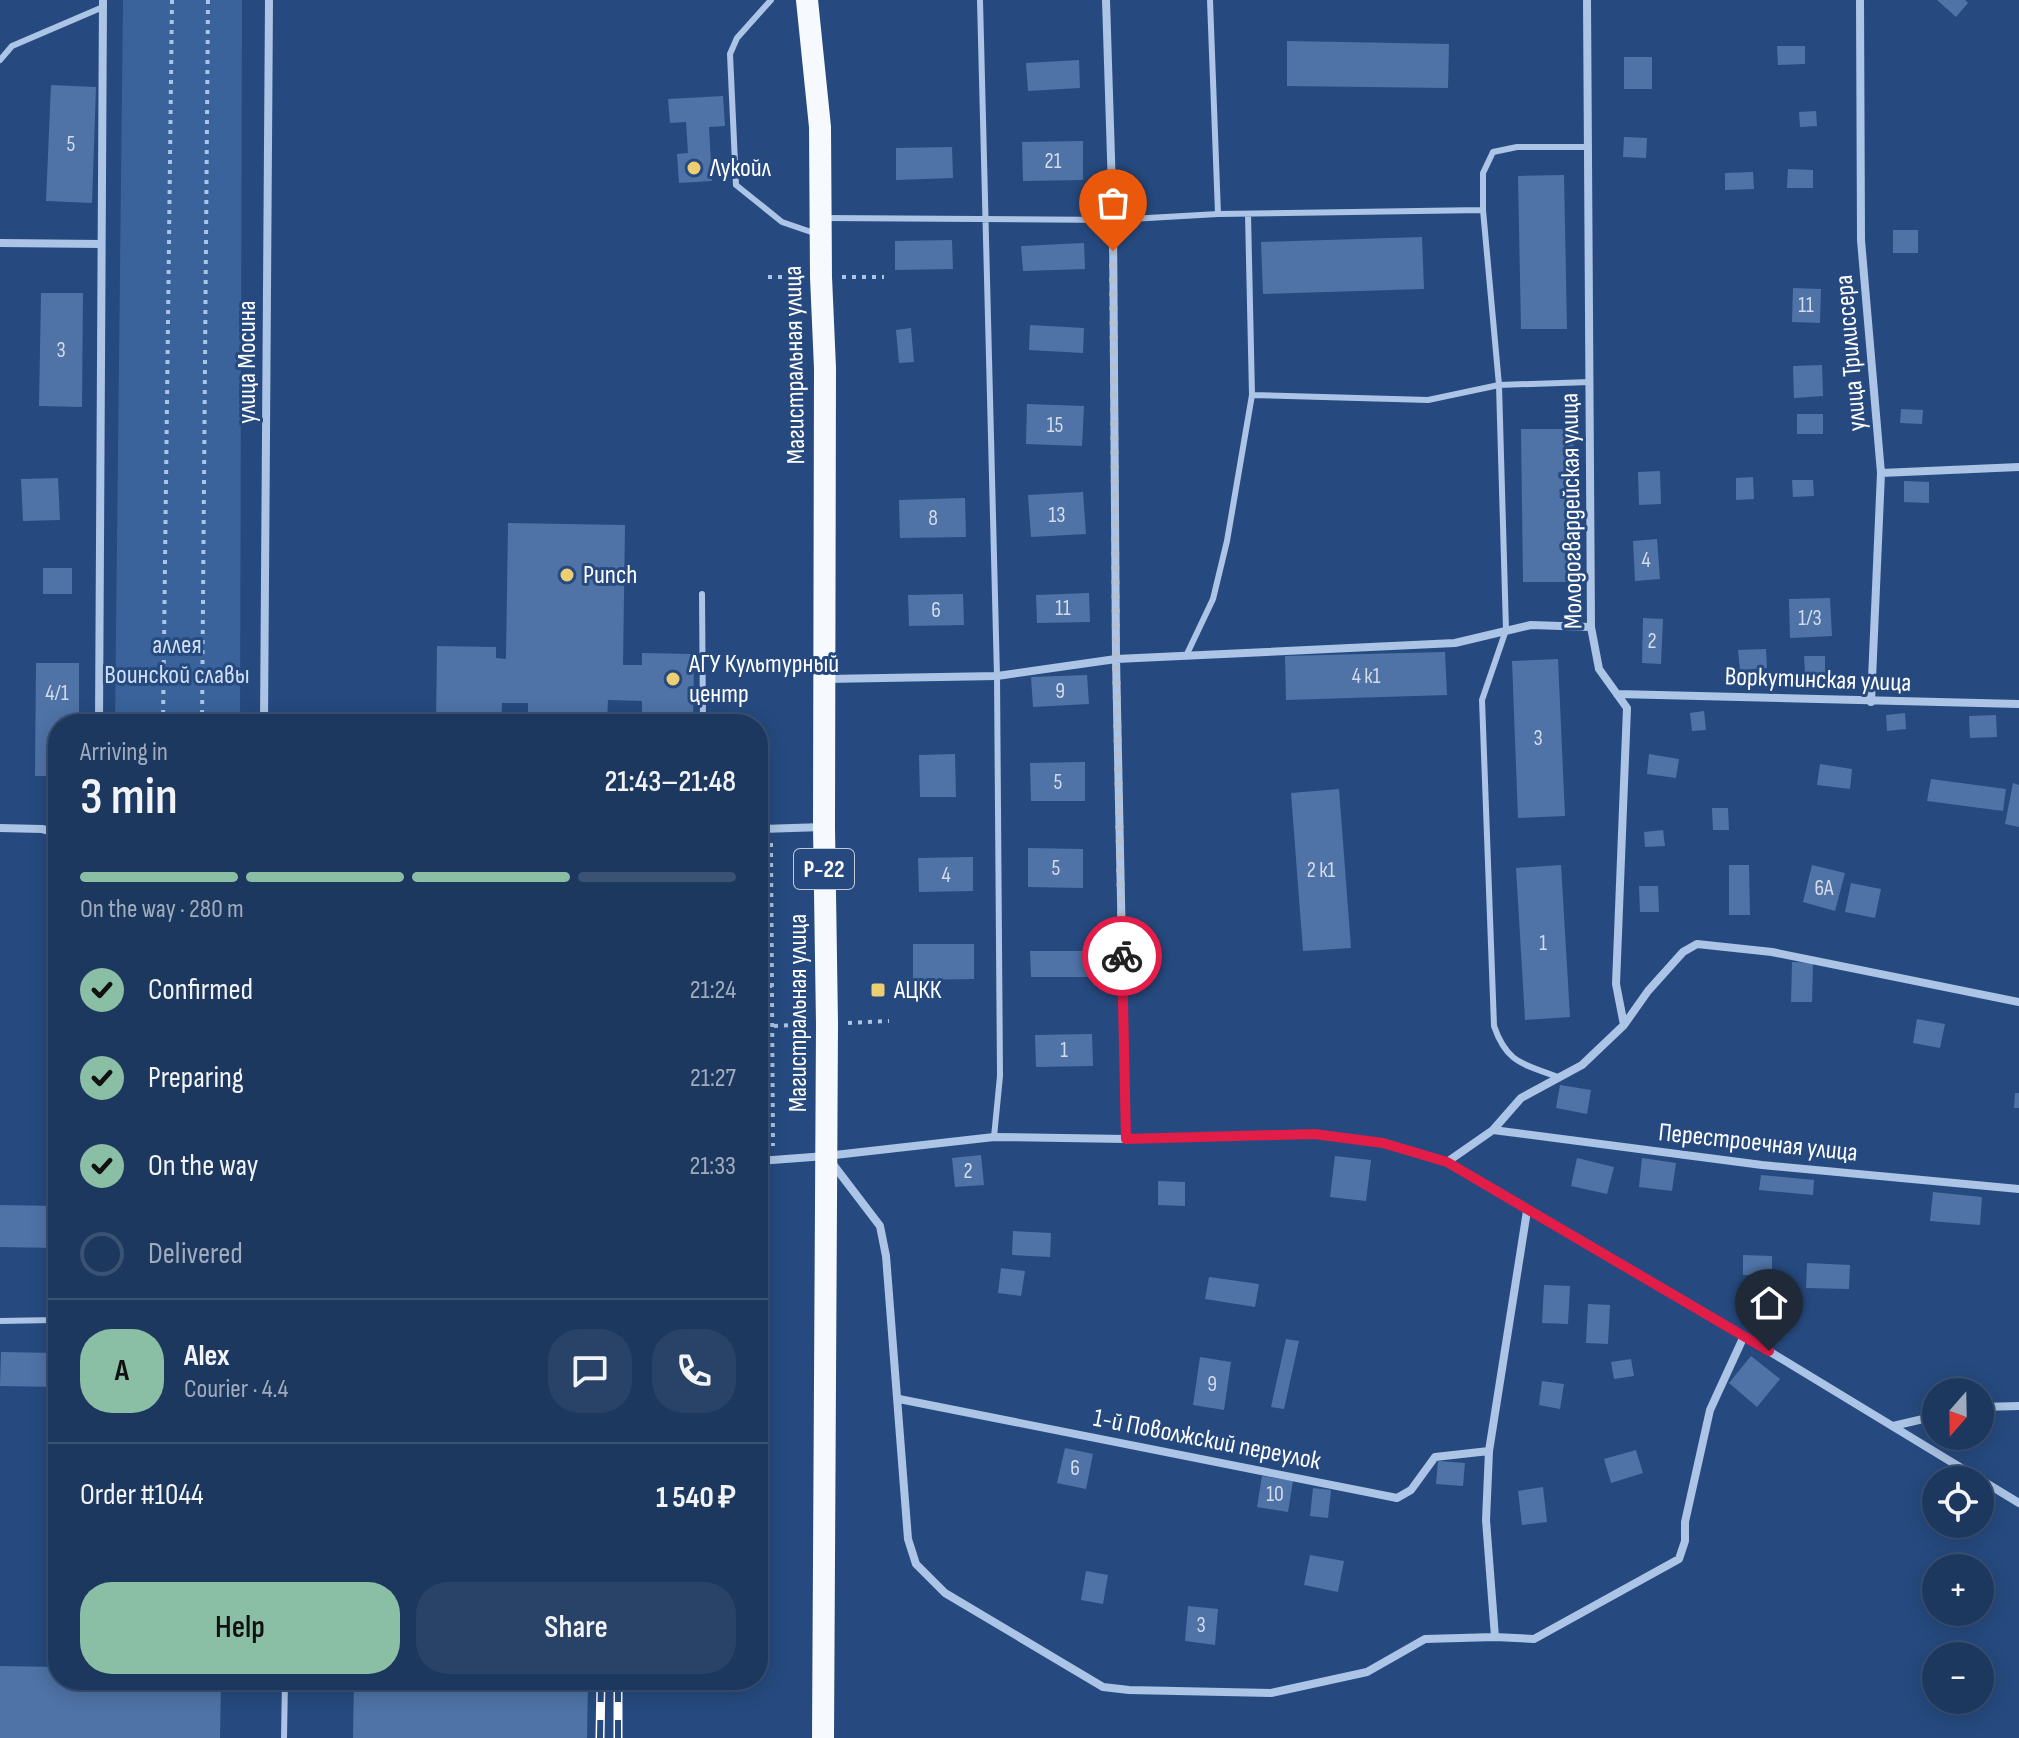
<!DOCTYPE html>
<meta charset="utf-8">
<style>
:root{--surface:#1c385f;--page:#294368;--text:#f1f3f6;--muted:#a0acbd;--line:#3a5274;--accent:#8abfa5}
body{margin:0;font-family:"Sofia Sans Condensed",sans-serif;background:var(--page);color:var(--text);height:100vh;display:flex;flex-direction:column;font-size:30px;white-space:nowrap}
*{box-sizing:border-box;margin:0}
p{font-size:26px;color:var(--muted)}
.icon{flex:none;width:44px;height:44px;fill:none;stroke:currentColor;stroke-width:2;stroke-linecap:round;stroke-linejoin:round}
.map{position:relative;flex:1;overflow:hidden}
.side{position:absolute;left:48px;top:714px;width:720px;height:976px;display:flex;flex-direction:column;background:var(--surface);border-radius:32px;box-shadow:0 4px 20px #0003,0 0 0 2px var(--line)}
.side>*{flex:none}
.needle{width:52px;rotate:200deg}
.buttons{position:absolute;left:1922px;top:1378px;display:grid;gap:16px}
.buttons a{display:grid;place-items:center;width:72px;height:72px;border-radius:50%;background:var(--surface);box-shadow:0 4px 20px #0003,0 0 0 2px var(--line);font-size:40px}
.pin{position:absolute;display:grid;place-items:center;width:68px;height:68px;color:#fff;margin:-82px -34px;border-radius:50% 50% 50% 0;rotate:-45deg;box-shadow:0 0 8px #0007}
.pin .icon{rotate:45deg}
.courier{position:absolute;display:grid;place-items:center;width:80px;height:80px;margin:-40px;border:6px solid #e11d48;border-radius:50%;background:#fff;color:#222;box-shadow:0 2px 10px #0007}
.overview em{font-style:normal;font-weight:600}
.overview div{display:flex;flex-direction:column-reverse}
.overview{display:flex;align-items:center;justify-content:space-between;height:136px;padding:0 32px}
h1{font-size:52px;font-weight:600;line-height:60px}
.bar{display:grid;grid-template-columns:repeat(4,1fr);gap:12px 8px;align-content:center;height:96px;padding:0 32px}
.bar i{height:10px;border-radius:6px;background:var(--line)}
.bar .on{background:var(--accent)}
.bar p{grid-column:span 4}
.line{display:flex;align-items:center;gap:20px;padding:0 32px;border-top:2px solid var(--line)}
.line div{flex:1}
.round{display:grid;place-items:center;flex:none;width:84px;height:84px;border-radius:32px;background:var(--page)}
ol{padding:0 32px;list-style:none}
li{display:flex;align-items:center;gap:24px;height:88px}
li p{margin-inline-start:auto}
li .icon{padding:8px;border-radius:50%;background:var(--accent);color:#111;stroke-width:4}
li:last-child{color:var(--muted)}
li i{width:44px;height:44px;border:4px solid var(--line);border-radius:50%}
.button{display:flex;gap:16px;margin-top:auto;padding:16px 32px}
.button a{flex:1;height:92px;border-radius:32px;background:var(--accent);color:#111;font-size:32px;font-weight:600;line-height:92px;text-align:center}
.button a+a{background:var(--page);color:var(--text)}
.map>svg:first-child{display:block}
.green{fill:#3a639c}
.building{fill:#4f73a7}
.lines{fill:none;stroke-linecap:round;stroke-linejoin:round}
.path{stroke:#acc4e5;stroke-width:4;stroke-dasharray:4 6;stroke-linecap:butt}
.service{stroke:#acc4e5;stroke-width:6}
.minor{stroke:#acc4e5;stroke-width:8}
.trunk{stroke:#f6f9fe;stroke-width:22}
.rail-casing{stroke:#fff;stroke-width:9}
.rail{stroke:#264a7f;stroke-width:6;stroke-dasharray:18;stroke-linecap:butt}
.done{stroke:#b3c0d2;stroke-width:8;stroke-dasharray:0 14.4}
.route{stroke:#e11d48;stroke-width:10}
.poi-dot{fill:#eece72;stroke:#264a7f;stroke-width:3}
.labels{text-anchor:middle;dominant-baseline:central;stroke-width:6;stroke-linejoin:round;paint-order:stroke}
.number-label{font-size:22px;fill:#d3dce9}
.shield{fill:#264a7f;stroke:#bec9d9;stroke-width:2}
.shield-label{font-size:24px;font-weight:bold;fill:#fff}
.poi-label{font-size:26px;fill:#fff;stroke:#264a7f;text-anchor:start}
.street-label{font-size:26px;fill:#fff;stroke:#264a7f}
.park-label{font-size:26px;fill:#cfdff4;stroke:#264a7f}
</style>
<div class="map">
<svg width="2019" height="1738" viewBox="0 0 2019 1738">
<rect width="100%" height="100%" fill="#264a7f"/>
<!-- green -->
<path class="green" d="M123 0H242L240 724H115Z
M758 857H766L768 1142H758Z"/>
<!-- building -->
<path class="building" d="M1937 0H1965L1968 3 1956 17Z
M1287 41 1449 44 1448 88 1287 86Z
M1777 46H1805V64L1778 65Z
M1624 57H1652V89H1624Z
M1079 60 1080 88 1028 91 1026 63Z
M51 85 96 87 92 203 46 201Z
M723 96 725 126 709 127 712 181 679 183 677 154 688 153 686 122 670 123 668 99Z
M1816 111 1817 126 1800 127 1799 112Z
M1624 137 1647 138 1646 158 1623 157Z
M1083 141V180L1023 181 1022 142Z
M952 147 953 178 896 180V148Z
M1788 169 1813 170V188H1787Z
M1753 172 1754 189 1725 190V173Z
M1564 175 1567 329H1521L1518 176Z
M1893 230H1918V253H1893Z
M1422 237 1424 289 1263 294 1261 242Z
M952 240 953 269 895 270V241Z
M1084 243 1085 269 1023 271 1021 246Z
M1793 288 1821 289 1820 323 1792 322Z
M41 293H83L82 407 39 406Z
M1030 325 1084 328 1083 353 1029 350Z
M911 328 914 362 899 363 896 330Z
M1822 365 1823 396 1794 398 1793 366Z
M1027 404 1084 406 1082 446 1026 444Z
M1901 409 1923 410 1922 424 1900 423Z
M1797 414H1823V434H1797Z
M1521 429H1573L1575 582H1523Z
M1660 471 1661 504 1639 505 1638 472Z
M1753 477 1754 499 1736 500V478Z
M58 478 60 520 23 521 21 479Z
M1792 480H1813L1814 496 1793 497Z
M1904 481 1929 482V503L1904 502Z
M1083 492 1086 534 1031 537 1028 495Z
M965 498 966 537 900 538 899 500Z
M508 523 625 525 623 665H642V653L694 654 693 724H642V701L608 700 607 724 528 723V703H502L501 724H436L437 646 496 647V658L506 659Z
M1657 539 1660 579 1635 581 1633 541Z
M43 568H72V594H43Z
M1089 593 1090 622 1037 623 1036 595Z
M963 594 964 625 909 626 908 595Z
M1830 598 1832 636 1790 638 1789 599Z
M1643 618 1663 619 1661 664 1642 663Z
M1766 649 1767 668 1740 670 1738 650Z
M1445 652 1447 695 1286 700 1285 656Z
M1804 656H1825V674H1805Z
M1558 659 1565 816 1518 818 1512 661Z
M36 663H79V724H58V776H35Z
M1087 675 1089 704 1033 707 1031 677Z
M1704 711 1706 730 1692 731 1690 713Z
M1905 713 1906 729 1887 731 1886 715Z
M1996 715 1997 737 1970 738 1969 716Z
M955 754 956 797H920L919 755Z
M1649 754 1679 759 1676 778 1647 774Z
M1085 762V801H1031L1030 763Z
M1820 764 1852 769 1850 789 1817 785Z
M1931 779 2006 789 2003 811 1927 801Z
M2013 783 2019 785V827L2005 824Z
M1339 789 1351 948 1303 951 1291 793Z
M1712 808H1728L1729 830H1713Z
M1663 830 1665 846 1645 847 1644 832Z
M1028 848 1083 849V888L1028 887Z
M973 857V891L919 892 918 858Z
M1561 865 1570 1017 1525 1020 1516 868Z
M1729 865H1749L1750 915H1729Z
M1812 865 1845 873 1835 911 1803 902Z
M1851 883 1881 889 1875 918 1845 912Z
M1639 886H1658L1659 912H1640Z
M913 944H974V979L913 980Z
M1030 951H1094V977H1031Z
M1792 962 1813 963 1812 1002H1791Z
M1917 1019 1945 1024 1940 1048 1913 1043Z
M1092 1034 1093 1066 1036 1067 1035 1035Z
M1560 1085 1591 1090 1587 1114 1556 1108Z
M2015 1093H2019V1108H2014Z
M981 1155 984 1185 955 1187 952 1158Z
M1335 1156 1371 1160 1366 1201 1330 1197Z
M1577 1158 1614 1167 1607 1194 1571 1186Z
M1642 1158 1676 1163 1672 1191 1639 1187Z
M1761 1175 1814 1180 1813 1195 1759 1190Z
M1158 1181 1185 1182V1206L1158 1205Z
M1933 1192 1982 1197 1980 1225 1930 1221Z
M0 1205 58 1206V1248L0 1247Z
M1013 1231 1051 1233 1050 1257 1012 1255Z
M1743 1255 1772 1256V1275H1743Z
M1807 1263 1850 1265 1849 1289 1806 1288Z
M1001 1268 1025 1271 1021 1296 998 1293Z
M1209 1277 1259 1284 1255 1307 1205 1299Z
M1544 1285 1570 1286 1568 1324 1542 1323Z
M1588 1304 1610 1305 1608 1344 1586 1343Z
M1286 1339 1299 1341 1284 1409 1271 1407Z
M1 1352 58 1353V1387L0 1386Z
M1751 1356 1780 1379 1757 1407 1729 1383Z
M1200 1357 1231 1362 1224 1410 1193 1405Z
M1631 1359 1634 1376 1614 1379 1611 1362Z
M1542 1381 1564 1384 1560 1409 1539 1405Z
M1065 1448 1093 1454 1086 1489 1057 1483Z
M1636 1450 1643 1473 1611 1483 1604 1459Z
M1438 1461 1465 1463 1463 1486 1436 1484Z
M1262 1476 1293 1481 1288 1512 1257 1507Z
M1543 1487 1547 1522 1522 1525 1518 1491Z
M1313 1488 1331 1490 1328 1518 1310 1516Z
M1310 1555 1344 1561 1338 1592 1304 1585Z
M1086 1571 1108 1575 1103 1604 1081 1600Z
M1188 1606 1218 1609 1215 1645 1185 1641Z
M0 1666 58 1667V1680H221L220 1738H0Z
M354 1680H588L587 1738H353Z"/>
<g class="lines">
<!-- path -->
<path class="path" d="M768 277H802
M842 277H884
M163 724 172 0
M202 724 208 0
M771 843 773 1146
M758 986H774
M848 1023 889 1021
M774 1026 807 1024"/>
<!-- service -->
<path class="service" d="M771 0 737 38 730 54 736 185 782 222 817 234
M980 0 997 676 1000 1076 994 1137
M0 60 12 46 103 7
M1218 214 1483 210
M825 218 1113 220 1218 214 1210 0
M1252 395 1428 400 1499 385 1590 382
M702 594 703 724
M1186 656 1213 599 1227 541 1252 395 1248 214
M1558 1077C1524 1064 1507 1064 1494 1026L1482 700 1506 630 1499 385 1483 210V173L1493 152 1517 147H1586
M0 1321 55 1320 58 1318
M284 1738 285 1680"/>
<!-- minor -->
<path class="minor" d="M1106 0 1113 220 1116 659 1126 1139
M1860 0 1861 240 1881 473 1871 702
M0 243 101 244
M1881 473 2019 467
M826 679 997 676 1116 659 1455 643 1531 625 1591 627
M1617 694 2019 704
M99 724 103 0
M264 724 269 0
M0 828 42 829 58 833
M758 829 823 827
M1624 1025 1648 991 1683 952 1697 944 1772 952 2019 1002
M1493 1130 1762 1165 2019 1189
M758 1161 826 1156 994 1137 1126 1139 1314 1134 1383 1143 1447 1162 1744 1336 2019 1503
M1447 1162 1493 1130 1521 1098 1582 1065 1624 1025 1616 984 1627 708 1599 669 1591 627 1587 0
M832 1163 880 1226 886 1256 908 1539 916 1564 945 1593 1103 1687 1129 1690 1271 1693 1367 1672 1425 1639 1495 1637 1486 1520 1489 1451 1527 1211
M899 1399 1397 1498 1411 1490 1435 1457 1489 1451
M1980 1407 2019 1406
M1893 1426 1936 1416
M1495 1637 1534 1639 1679 1559 1685 1541V1522L1710 1410 1744 1336"/>
<!-- trunk -->
<path class="trunk" d="M807 0 820 127 821 277 825 368 824 827 827 1024 823 1738"/>
<!-- rail casing -->
<g class="rail-casing">
<path id="rail" d="M600 1738 601 1680
M618 1738V1680"/>
</g>
<!-- rail -->
<use href="#rail" class="rail"/>
</g>
<g class="lines">
<!-- done -->
<path class="done" d="M1113 251 1116 659 1122 956"/>
<!-- route -->
<path class="route" d="M1122 956 1126 1139 1314 1134 1383 1143 1447 1162 1769 1351"/>
</g>
<!-- markers -->
<g class="poi-dot">
<circle cx="694" cy="168" r="8"/>
<circle cx="567" cy="575" r="8"/>
<circle cx="673" cy="679" r="8"/>
<rect x="870" y="982" width="16" height="16" rx="4"/>
</g>
<g class="labels">
<!-- number labels -->
<g class="number-label">
<text x="71" y="144">5</text>
<text x="1053" y="161">21</text>
<text x="1806" y="305">11</text>
<text x="61" y="350">3</text>
<text x="1055" y="425">15</text>
<text x="1057" y="515">13</text>
<text x="933" y="518">8</text>
<text x="1646" y="560">4</text>
<text x="1063" y="608">11</text>
<text x="936" y="610">6</text>
<text x="1810" y="618">1/3</text>
<text x="1652" y="641">2</text>
<text x="1366" y="676">4 к1</text>
<text x="1060" y="691">9</text>
<text x="57" y="693">4/1</text>
<text x="1538" y="738">3</text>
<text x="1058" y="782">5</text>
<text x="1056" y="868">5</text>
<text x="1321" y="870">2 к1</text>
<text x="946" y="875">4</text>
<text x="1824" y="888">6А</text>
<text x="1543" y="943">1</text>
<text x="1064" y="1050">1</text>
<text x="968" y="1171">2</text>
<text x="1212" y="1384">9</text>
<text x="1075" y="1468">6</text>
<text x="1275" y="1494">10</text>
<text x="1201" y="1625">3</text>
</g>
<!-- shield labels -->
<rect class="shield" x="794" y="849" width="60" height="40" rx="6"/>
<g class="shield-label">
<text x="824" y="869">Р-22</text>
</g>
<!-- poi labels -->
<g class="poi-label">
<text x="710" y="168">Лукойл</text>
<text x="583" y="575">Punch</text>
<text x="689" y="664">АГУ Культурный<tspan x="689" dy="30">центр</tspan></text>
<text x="894" y="990">АЦКК</text>
</g>
<!-- street labels -->
<g class="street-label">
<text transform="translate(1851 353) rotate(-95)">улица Трилиссера</text>
<text transform="translate(247 362) rotate(-90)">улица Мосина</text>
<text transform="translate(795 365) rotate(-91)">Магистральная улица</text>
<text transform="translate(1572 511) rotate(-91)">Молодогвардейская улица</text>
<text transform="translate(1818 680) rotate(2)">Воркутинская улица</text>
<text transform="translate(798 1013) rotate(-90)">Магистральная улица</text>
<text transform="translate(1758 1143) rotate(6)">Перестроечная улица</text>
<text transform="translate(1207 1440) rotate(11)">1-й Поволжский переулок</text>
</g>
<!-- park labels -->
<g class="park-label">
<text x="177" y="645">аллея<tspan x="177" dy="30">Воинской славы</tspan></text>
</g>
</g>
</svg>
<div class="buttons">
<a><svg class="needle" viewBox="-14 -14 28 28"><path d="M0-13l5 13h-10z" fill="#e53935"/><path d="M0 13l5-13h-10z" fill="#a0acbd"/></svg></a>
<a><svg class="icon" aria-label="locate" viewBox="0 0 24 24"><circle cx="12" cy="12" r="6"/><path d="M12 2v4M12 18v4M2 12h4M18 12h4"/></svg></a>
<a>+</a>
<a>−</a>
</div>
<div class="pin" style="left:1113px;top:251px;background:#ea580c"><svg class="icon" aria-label="bag" viewBox="0 0 24 24"><path d="M5 8h14l-1 12H6zM9 8a3 3 0 0 1 6 0"/></svg></div>
<div class="pin" style="left:1769px;top:1351px;background:#1f2937"><svg class="icon" aria-label="home" viewBox="0 0 24 24"><path d="M3 11l9-7 9 7M6 9v11h12V9"/></svg></div>
<div class="courier" style="left:1122px;top:956px"><svg class="icon" aria-label="bike" viewBox="0 0 24 24"><circle cx="6" cy="16" r="4"/><circle cx="18" cy="16" r="4"/><path d="M6 16l4-8h5l3 8M10 8l3 8H6M13 5h3"/></svg></div>
<section class="side">
<div class="overview"><div><h1>3 min</h1><p>Arriving in</p></div><em>21:43–21:48</em></div>
<div class="bar"><i class="on"></i><i class="on"></i><i class="on"></i><i></i><p>On the way · 280 m</p></div>
<ol>
<li><svg class="icon" aria-label="check" viewBox="0 0 24 24"><path d="M5 12l5 5 9-10"/></svg>Confirmed<p>21:24</p></li>
<li><svg class="icon" aria-label="check" viewBox="0 0 24 24"><path d="M5 12l5 5 9-10"/></svg>Preparing<p>21:27</p></li>
<li><svg class="icon" aria-label="check" viewBox="0 0 24 24"><path d="M5 12l5 5 9-10"/></svg>On the way<p>21:33</p></li>
<li><i></i>Delivered</li>
</ol>
<div class="line" style="height:144px"><b class="round" style="background:var(--accent);color:#111">A</b><div><b>Alex</b><p>Courier · 4.4</p></div><a class="round"><svg class="icon" aria-label="chat" viewBox="0 0 24 24"><path d="M4 5h16v11H9l-5 4z"/></svg></a><a class="round"><svg class="icon" aria-label="phone" viewBox="0 0 24 24"><path d="M5 4h4l2 5-3 2q2 4 5 5l2-3 5 2v4C11 20 4 13 5 4z"/></svg></a></div>
<div class="line" style="height:104px"><div>Order #1044</div><b>1 540 ₽</b></div>
<div class="button"><a>Help</a><a>Share</a></div>
</section>
</div>
